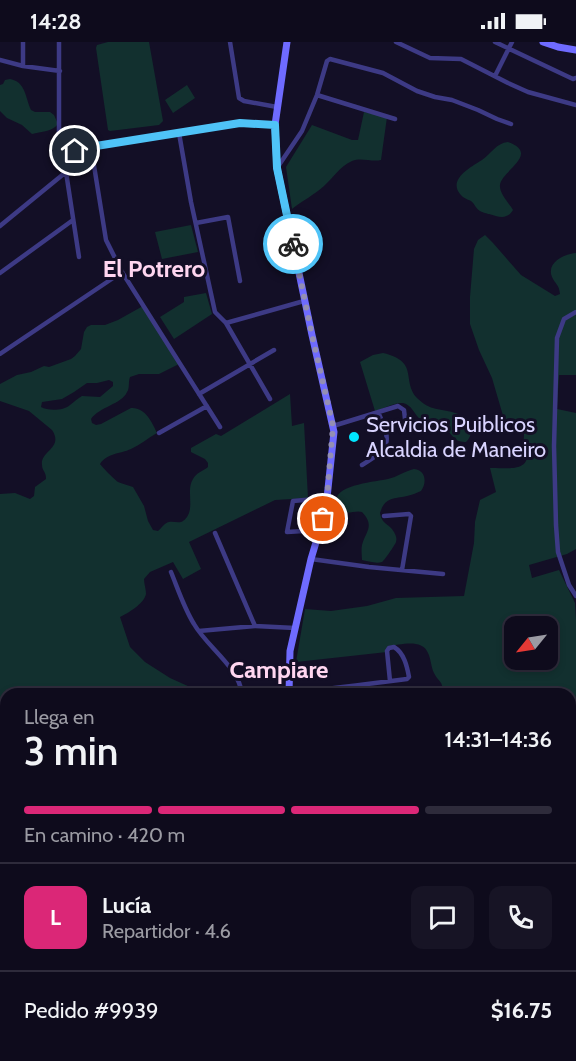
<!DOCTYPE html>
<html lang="es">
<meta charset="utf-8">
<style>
:root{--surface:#0e0b1c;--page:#171425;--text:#f1f3f6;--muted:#9b9ba3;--line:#2e2b3b;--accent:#db2777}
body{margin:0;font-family:Cabin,sans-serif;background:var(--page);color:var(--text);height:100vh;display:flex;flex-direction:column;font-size:22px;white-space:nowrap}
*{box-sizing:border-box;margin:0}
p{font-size:20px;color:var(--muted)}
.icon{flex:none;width:33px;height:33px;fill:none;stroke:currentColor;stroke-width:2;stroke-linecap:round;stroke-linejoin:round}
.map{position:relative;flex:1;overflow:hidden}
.panel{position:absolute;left:0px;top:646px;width:576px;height:374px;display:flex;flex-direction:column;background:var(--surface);border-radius:18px 18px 0 0;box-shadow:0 3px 9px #0003,0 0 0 2px var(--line)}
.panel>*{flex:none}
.needle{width:39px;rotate:240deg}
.buttons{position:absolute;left:504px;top:574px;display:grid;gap:12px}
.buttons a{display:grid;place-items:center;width:54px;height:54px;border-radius:12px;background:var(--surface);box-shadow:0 3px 9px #0003,0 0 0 2px var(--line);font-size:30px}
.pin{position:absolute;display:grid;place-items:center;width:51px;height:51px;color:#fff;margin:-26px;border:3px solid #fff;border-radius:50%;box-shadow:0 2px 6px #0007}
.courier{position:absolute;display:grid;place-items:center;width:60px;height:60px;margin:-30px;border:4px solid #4fc3f7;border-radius:50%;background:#fff;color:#222;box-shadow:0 2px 8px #0007}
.headline em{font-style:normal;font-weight:600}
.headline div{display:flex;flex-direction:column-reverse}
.headline{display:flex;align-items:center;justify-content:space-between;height:102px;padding:0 24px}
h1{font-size:39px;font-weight:600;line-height:45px}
.bar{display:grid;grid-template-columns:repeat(4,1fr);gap:9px 6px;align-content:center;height:72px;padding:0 24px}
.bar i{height:8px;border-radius:4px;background:var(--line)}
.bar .current{background:var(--accent)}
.bar p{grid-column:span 4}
.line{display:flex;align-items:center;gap:15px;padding:0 24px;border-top:2px solid var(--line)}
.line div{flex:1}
.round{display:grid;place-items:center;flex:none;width:63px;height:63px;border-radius:12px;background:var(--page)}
.status{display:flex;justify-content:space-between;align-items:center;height:42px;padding:0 30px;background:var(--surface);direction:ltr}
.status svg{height:16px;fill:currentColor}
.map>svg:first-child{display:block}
.green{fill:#12302f;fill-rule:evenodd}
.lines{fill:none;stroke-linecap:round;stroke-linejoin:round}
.street{stroke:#3d3a85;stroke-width:4.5}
.secondary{stroke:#6f6bff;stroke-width:7}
.done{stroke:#948fb3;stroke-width:6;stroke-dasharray:0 10.8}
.route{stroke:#4fc3f7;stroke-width:8}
.poi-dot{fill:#00e5ff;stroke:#130f26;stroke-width:2}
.labels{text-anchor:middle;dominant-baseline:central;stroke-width:6;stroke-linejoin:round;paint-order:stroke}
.poi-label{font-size:22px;fill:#d9d4ff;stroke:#130f26;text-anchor:start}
.neighbourhood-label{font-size:24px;font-weight:bold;fill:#ffd6f0;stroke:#130f26}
</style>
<div class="status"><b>14:28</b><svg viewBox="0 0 49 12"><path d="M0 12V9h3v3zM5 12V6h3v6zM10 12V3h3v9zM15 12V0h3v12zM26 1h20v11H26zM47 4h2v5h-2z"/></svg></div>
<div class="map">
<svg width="576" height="1019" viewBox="0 0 576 1019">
<rect width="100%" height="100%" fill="#130f26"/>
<!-- green -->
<path class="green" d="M108 0H149L163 79 159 83 110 89 108 88 96 6 97 3Z
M10 37C26 40 25 55 31 68L35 70H50L54 73 58 82C54 89 40 90 32 92L22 83 7 76 0 69V43L3 42 5 38Z
M187 43 195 56 173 71 165 58Z
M364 70 387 75 381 118C371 120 361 115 352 119 340 124 333 136 324 144 314 153 302 159 292 167L286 125 312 83 352 98H358Z
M508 100C541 112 501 129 500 143 499 151 509 161 513 168 507 178 499 175 489 172 488 172 482 170 480 169 476 167 475 162 471 159 467 157 463 156 460 152 448 137 471 125 482 118 491 112 496 101 508 100Z
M191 183 198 210 162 217 155 190Z
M485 193 493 201 521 233 555 254 560 252C559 242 555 242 552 235 546 220 565 212 576 211V333H559L557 367 576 371V507L567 512 529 523 532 536 559 528 575 561 576 578V741L570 746V652H443C443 638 439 641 434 631 431 625 431 617 428 611 422 596 400 603 388 604L387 610 296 620 305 567 331 569 367 564 396 556 464 554 474 501 475 480 480 458 496 450 490 426C500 425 527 431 527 414 527 409 524 405 524 400 523 395 526 390 521 386 516 381 510 385 504 377L492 336 479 308 470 282V255L474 207 478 198ZM514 585H548V618H514Z
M206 251 212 272 174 297 160 275 184 260V255Z
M143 264 179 322 159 332H139L130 335C128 340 130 346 127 350 122 362 99 365 91 377L92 381 96 383 101 382 131 366C145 365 152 380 157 391 148 396 140 403 131 407 120 412 107 411 100 422 102 425 115 438 118 440 122 442 128 443 133 445L144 464 148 479 153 488 158 489C162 486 164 481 169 480 174 479 179 482 183 479 197 469 185 449 193 437 196 431 203 429 208 425V421L205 417 191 410V406L216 392 221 394 290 352 292 384 304 381 308 456 275 458 189 500 201 527 183 537 173 520 150 530 144 537C144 542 146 547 146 552 144 562 128 571 120 575L130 605 145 620 170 636 190 645 198 652H6V1014H256L262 1019H0V452L15 451 30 457 34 454 35 445 46 437C46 429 42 429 42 423 40 409 64 406 52 388L29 369 0 359V342L17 333 31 330 44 324 49 325 71 317 75 314 81 307 84 290 87 285 91 283H105L118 278ZM109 338 113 340V344L100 355 82 354C77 357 74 360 70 363 63 369 48 369 41 365L42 360 62 357 74 350 87 341H97Z
M383 311C420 320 401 338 417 356 421 360 428 365 433 366 446 370 463 368 469 383 472 390 471 395 466 400 454 401 451 390 443 385 436 381 425 381 420 377 414 372 412 363 403 361 395 360 383 367 375 369L360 320 373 313Z
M414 427C426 428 427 441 421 449 416 451 412 453 407 454 393 457 385 455 380 471 382 483 389 481 394 490 396 494 397 496 396 500 395 503 384 519 382 520 376 522 367 519 362 518 362 514 361 508 362 503 366 489 375 484 362 470 356 468 350 472 343 470 317 444 375 440 388 437 397 435 405 429 414 427Z
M570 844H576V1019H337L336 1014H570Z"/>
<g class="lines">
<!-- street -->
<path class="street" d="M23 0V24
M59 0V98L61 106C71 113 85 107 96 104L240 81 275 83
M230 0 239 56 244 59 277 65
M396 0 430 16 461 17 508 41 528 50 576 63
M495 0 573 37 576 36
M0 18 23 24 60 29
M495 34 512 0
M317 53 395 77
M179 91 191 160 215 270 226 281 270 357
M91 105 106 198 122 230 220 385
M277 126 302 89 317 53 327 19 330 17 383 31 417 49 435 55 452 58 478 68 497 77 511 82
M66 130 79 215
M196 181 228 175 240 239
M0 184 66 130 89 107
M0 231 73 178
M576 270 564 277 557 296 554 404 556 483 558 510 569 543 576 554
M226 281 304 259
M0 312 122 230
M199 352 274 308
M333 384 398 364 404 368 405 377
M159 391 207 364
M362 423C391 405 392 401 378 370
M384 474 409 472 411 474 402 528
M320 488 287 490 293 459 327 456
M215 491 255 584
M311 517 369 525 443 532
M171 530C178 547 184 566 194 582 207 605 239 625 242 652
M199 589 255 584 295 586
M289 651C328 647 368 642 407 637L409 635C407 624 404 611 394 605L389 606 387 609 390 639"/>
<!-- secondary -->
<path class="secondary" d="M287 0 275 83 277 126 312 293 334 390 327 456 323 477 311 517 290 609 289 652
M543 0 558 5 576 8
M331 1014V1019"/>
</g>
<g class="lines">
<!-- done -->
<path class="done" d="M293 202 312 293 333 384 327 456 323 477"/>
<!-- route -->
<path class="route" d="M75 109 96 104 240 81 275 83 277 126 293 202"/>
</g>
<!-- markers -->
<circle class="poi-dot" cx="354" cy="395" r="6"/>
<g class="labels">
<!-- poi labels -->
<g class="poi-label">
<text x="366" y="382">Servicios Puiblicos<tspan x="366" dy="25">Alcaldia de Maneiro</tspan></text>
</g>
<!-- neighbourhood labels -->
<g class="neighbourhood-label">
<text x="154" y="226">El Potrero</text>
<text x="279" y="627">Campiare</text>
</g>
</g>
</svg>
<div class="buttons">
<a><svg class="needle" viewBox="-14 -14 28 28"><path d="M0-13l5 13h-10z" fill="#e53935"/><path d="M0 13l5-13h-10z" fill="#9b9ba3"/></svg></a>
</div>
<div class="pin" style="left:323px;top:477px;background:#ea580c"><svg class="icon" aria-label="bag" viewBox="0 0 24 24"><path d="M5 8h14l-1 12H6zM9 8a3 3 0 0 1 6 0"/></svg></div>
<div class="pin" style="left:75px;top:109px;background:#1f2937"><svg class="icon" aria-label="home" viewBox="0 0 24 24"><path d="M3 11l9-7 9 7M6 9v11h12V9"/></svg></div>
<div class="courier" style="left:293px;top:202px"><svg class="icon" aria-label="bike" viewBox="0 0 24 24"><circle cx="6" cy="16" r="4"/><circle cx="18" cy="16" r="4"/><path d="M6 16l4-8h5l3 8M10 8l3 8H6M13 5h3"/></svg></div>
<section class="panel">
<div class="headline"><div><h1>3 min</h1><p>Llega en</p></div><em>14:31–14:36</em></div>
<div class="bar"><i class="current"></i><i class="current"></i><i class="current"></i><i></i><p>En camino · 420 m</p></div>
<div class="line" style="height:108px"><b class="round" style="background:var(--accent);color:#fff">L</b><div><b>Lucía</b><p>Repartidor · 4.6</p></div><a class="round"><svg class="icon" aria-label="chat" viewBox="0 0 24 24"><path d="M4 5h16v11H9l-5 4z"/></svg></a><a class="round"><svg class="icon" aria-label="phone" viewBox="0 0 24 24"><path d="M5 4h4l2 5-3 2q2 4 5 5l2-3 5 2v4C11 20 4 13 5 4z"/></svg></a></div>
<div class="line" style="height:78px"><div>Pedido #9939</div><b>$16.75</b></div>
</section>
</div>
